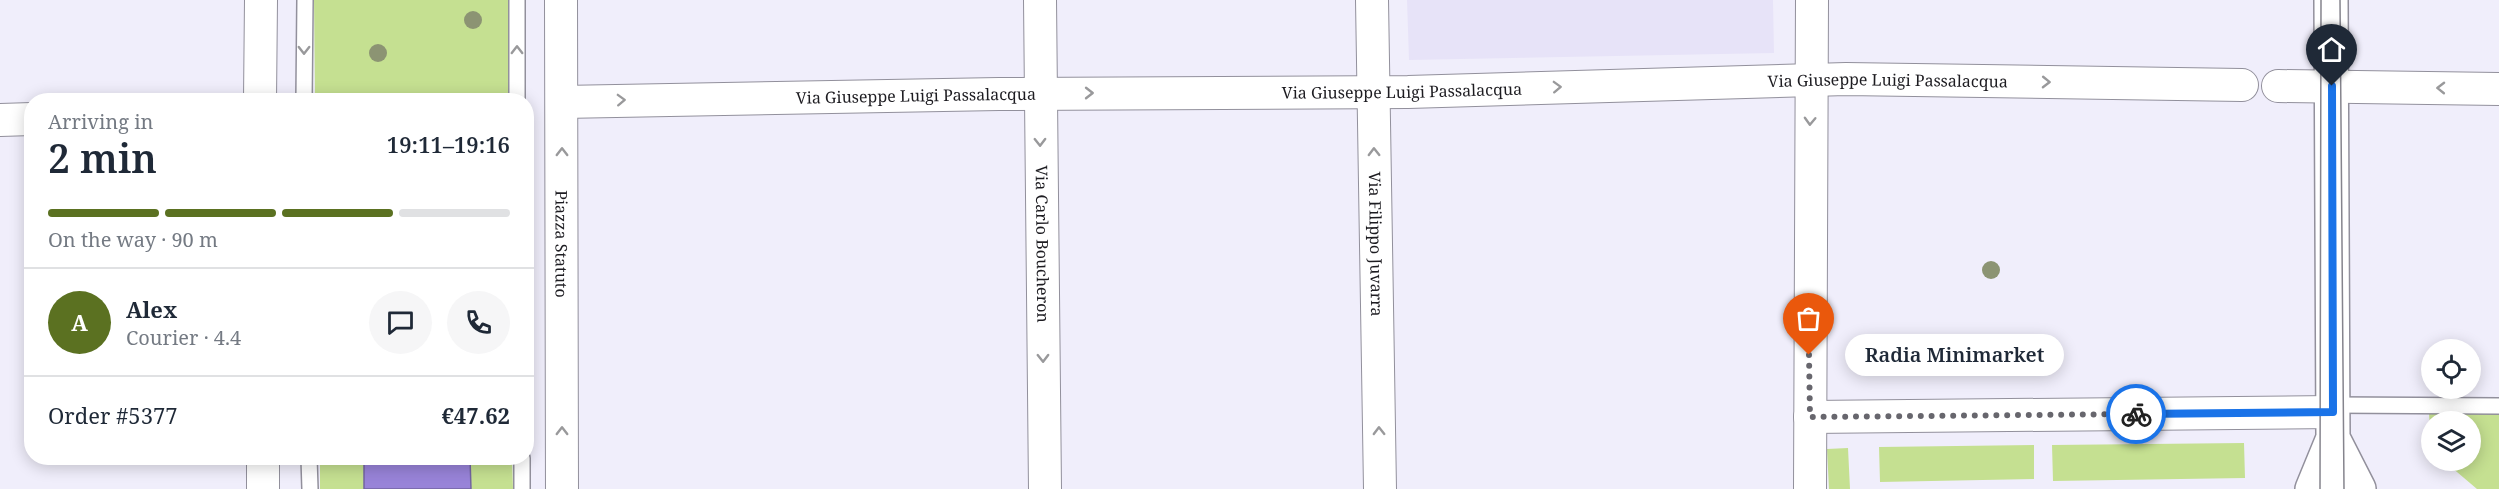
<!DOCTYPE html>
<meta charset="utf-8">
<style>
:root{--surface:#fff;--page:#f6f6f7;--text:#1f2937;--muted:#747a83;--line:#e0e1e3;--accent:#5b7121}
body{margin:0;font-family:"Noto Serif",serif;background:var(--page);color:var(--text);height:100vh;display:flex;flex-direction:column;font-size:22px;white-space:nowrap}
*{box-sizing:border-box;margin:0}
p{font-size:20px;color:var(--muted)}
.icon{flex:none;width:33px;height:33px;fill:none;stroke:currentColor;stroke-width:2;stroke-linecap:round;stroke-linejoin:round}
.map{position:relative;flex:1;overflow:hidden}
.panel{position:absolute;left:24px;top:93px;width:510px;height:372px;display:flex;flex-direction:column;background:var(--surface);border-radius:24px;box-shadow:0 3px 15px #0003}
.panel>*{flex:none}
.buttons{position:absolute;left:2421px;top:339px;display:grid;gap:12px}
.buttons a{display:grid;place-items:center;width:60px;height:60px;border-radius:50%;background:var(--surface);box-shadow:0 3px 15px #0003;font-size:30px}
.pin{position:absolute;display:grid;place-items:center;width:51px;height:51px;color:#fff;margin:-62px -26px;border-radius:50% 50% 50% 0;rotate:-45deg;box-shadow:0 0 6px #0007}
.pin .icon{rotate:45deg}
.courier{position:absolute;display:grid;place-items:center;width:60px;height:60px;margin:-30px;border:4px solid #1a73e8;border-radius:50%;background:#fff;color:#222;box-shadow:0 2px 8px #0007}
.bubble{position:absolute;height:42px;border-radius:21px;background:var(--surface);box-shadow:0 3px 15px #0003;font-size:20px;font-weight:600;line-height:42px;text-align:center}
.headline em{font-style:normal;font-weight:600}
.headline div{display:flex;flex-direction:column-reverse}
.headline{display:flex;align-items:center;justify-content:space-between;height:102px;padding:0 24px}
h1{font-size:39px;font-weight:600;line-height:45px}
.bar{display:grid;grid-template-columns:repeat(4,1fr);gap:9px 6px;align-content:center;height:72px;padding:0 24px}
.bar i{height:8px;border-radius:4px;background:var(--line)}
.bar .on{background:var(--accent)}
.bar p{grid-column:span 4}
.line{display:flex;align-items:center;gap:15px;padding:0 24px;border-top:2px solid var(--line)}
.line div{flex:1}
.round{display:grid;place-items:center;flex:none;width:63px;height:63px;border-radius:32px;background:var(--page)}
.map>svg:first-child{display:block}
.built{fill:#e7e3f8}
.green{fill:#c5e091}
.water{fill:#9883d8;stroke:#7364a1;stroke-width:1.5}
.lines{fill:none;stroke-linecap:round;stroke-linejoin:round}
.lane-casing{stroke:#92909c;stroke-width:18}
.street-casing{stroke:#92909c;stroke-width:34}
.secondary-casing{stroke:#92909c;stroke-width:36}
.lane{stroke:#fff;stroke-width:15}
.street{stroke:#fff;stroke-width:32}
.secondary{stroke:#fff;stroke-width:33}
.tram{stroke:#85848d;stroke-width:1.5}
.tree{fill:#8c9473}
.oneway{stroke:#99999b}
.done{stroke:#67666d;stroke-width:6;stroke-dasharray:0 10.8}
.route{stroke:#1a73e8;stroke-width:8}
.labels{text-anchor:middle;dominant-baseline:central;stroke-width:4.5;stroke-linejoin:round;paint-order:stroke}
.street-label{font-size:16px;fill:#1d1c21;stroke:#fdfdfd}
</style>
<div class="map">
<svg width="2499" height="489" viewBox="0 0 2499 489">
<rect width="100%" height="100%" fill="#f0eefb"/>
<!-- built -->
<path class="built" d="M1407 0H1773L1774 53 1409 60Z"/>
<!-- green -->
<path class="green" d="M314 0H508L509 100H315Z
M2429 414H2499V489H2477L2444 461 2470 460V422H2432L2431 441Z
M2244 443 2245 478 2053 481 2052 445Z
M2034 445V479L1880 482 1879 447Z
M1848 448 1850 489H1829L1827 449Z
M320 458H512L513 489H320Z"/>
<!-- water -->
<path class="water" d="M364 458H470L471 489H364Z"/>
<g class="lines">
<!-- lane casing -->
<g class="lane-casing">
<path id="lane" d="M517 0V100
M304 100 305 0
M2333 405 2499 406
M309 458 310 489
M522 458V489
M2334 459V489"/>
</g>
<!-- street casing -->
<g class="street-casing">
<g id="street">
<path id="s1" d="M561 0 562 489"/>
<path id="s2" d="M1040 0 1045 489"/>
<path id="s3" d="M1372 0 1380 489"/>
<path d="M2278 86 2499 89"/>
<path d="M260 100 261 0"/>
<path id="s4" d="M562 102 999 94 1408 92 1846 79 2242 85"/>
<path d="M0 120 32 119"/>
<path d="M1810 417 2333 412"/>
<path d="M263 458V489"/>
<path d="M1810 489 1812 0"/>
</g>
</g>
<!-- secondary casing -->
<g class="secondary-casing">
<path id="secondary" d="M2331 0 2333 438 2359 489
M2312 489 2333 438"/>
</g>
<!-- lane -->
<use href="#lane" class="lane"/>
<!-- street -->
<use href="#street" class="street"/>
<!-- secondary -->
<use href="#secondary" class="secondary"/>
<!-- tram -->
<path class="tram" d="M2340 0 2344 489
M2320 489 2321 0"/>
</g>
<!-- trees -->
<g class="tree">
<circle cx="473" cy="20" r="9"/>
<circle cx="378" cy="53" r="9"/>
<circle cx="1991" cy="270" r="9"/>
</g>
<!-- one-way arrows -->
<defs><path id="oneway-chevron" d="M-2-3.5L2.5 0L-2 3.5" fill="none" stroke-width="1.6" stroke-linecap="round" stroke-linejoin="round" transform="scale(1.5)"/></defs>
<g class="oneway">
<use href="#oneway-chevron" transform="translate(304 50) rotate(90)"/>
<use href="#oneway-chevron" transform="translate(517 50) rotate(-90)"/>
<use href="#oneway-chevron" transform="translate(2046 82) rotate(1)"/>
<use href="#oneway-chevron" transform="translate(1557 87) rotate(-2)"/>
<use href="#oneway-chevron" transform="translate(2441 88) rotate(-179)"/>
<use href="#oneway-chevron" transform="translate(1089 93)"/>
<use href="#oneway-chevron" transform="translate(621 100) rotate(-2)"/>
<use href="#oneway-chevron" transform="translate(1810 121) rotate(92)"/>
<use href="#oneway-chevron" transform="translate(1040 142) rotate(89)"/>
<use href="#oneway-chevron" transform="translate(562 152) rotate(-90)"/>
<use href="#oneway-chevron" transform="translate(1374 152) rotate(-91)"/>
<use href="#oneway-chevron" transform="translate(1043 358) rotate(89)"/>
<use href="#oneway-chevron" transform="translate(562 431) rotate(-90)"/>
<use href="#oneway-chevron" transform="translate(1379 431) rotate(-91)"/>
</g>
<g class="lines">
<!-- done -->
<path class="done" d="M1809 355 1810 417 2136 414"/>
<!-- route -->
<path class="route" d="M2136 414 2333 412 2332 86"/>
</g>
<g class="labels">
<!-- street labels -->
<g class="street-label">
<text stroke="none"><textPath href="#s4" startOffset="1326">Via Giuseppe Luigi Passalacqua</textPath></text>
<text stroke="none"><textPath href="#s4" startOffset="840">Via Giuseppe Luigi Passalacqua</textPath></text>
<text stroke="none"><textPath href="#s4" startOffset="354">Via Giuseppe Luigi Passalacqua</textPath></text>
<text stroke="none"><textPath href="#s1" startOffset="244">Piazza Statuto</textPath></text>
<text stroke="none"><textPath href="#s2" startOffset="244">Via Carlo Boucheron</textPath></text>
<text stroke="none"><textPath href="#s3" startOffset="244">Via Filippo Juvarra</textPath></text>
</g>
</g>
</svg>
<div class="buttons">
<a><svg class="icon" aria-label="locate" viewBox="0 0 24 24"><circle cx="12" cy="12" r="6"/><path d="M12 2v4M12 18v4M2 12h4M18 12h4"/></svg></a>
<a><svg class="icon" aria-label="layers" viewBox="0 0 24 24"><path d="M12 4l9 5-9 5-9-5zM3 14l9 5 9-5"/></svg></a>
</div>
<div class="pin" style="left:1809px;top:355px;background:#ea580c"><svg class="icon" aria-label="bag" viewBox="0 0 24 24"><path d="M5 8h14l-1 12H6zM9 8a3 3 0 0 1 6 0"/></svg></div>
<div class="pin" style="left:2332px;top:86px;background:#1f2937"><svg class="icon" aria-label="home" viewBox="0 0 24 24"><path d="M3 11l9-7 9 7M6 9v11h12V9"/></svg></div>
<div class="courier" style="left:2136px;top:414px"><svg class="icon" aria-label="bike" viewBox="0 0 24 24"><circle cx="6" cy="16" r="4"/><circle cx="18" cy="16" r="4"/><path d="M6 16l4-8h5l3 8M10 8l3 8H6M13 5h3"/></svg></div>
<div class="bubble" style="left:1845px;top:334px;width:219px">Radia Minimarket</div>
<section class="panel">
<div class="headline"><div><h1>2 min</h1><p>Arriving in</p></div><em>19:11–19:16</em></div>
<div class="bar"><i class="on"></i><i class="on"></i><i class="on"></i><i></i><p>On the way · 90 m</p></div>
<div class="line" style="height:108px"><b class="round" style="background:var(--accent);color:#fff">A</b><div><b>Alex</b><p>Courier · 4.4</p></div><a class="round"><svg class="icon" aria-label="chat" viewBox="0 0 24 24"><path d="M4 5h16v11H9l-5 4z"/></svg></a><a class="round"><svg class="icon" aria-label="phone" viewBox="0 0 24 24"><path d="M5 4h4l2 5-3 2q2 4 5 5l2-3 5 2v4C11 20 4 13 5 4z"/></svg></a></div>
<div class="line" style="height:78px"><div>Order #5377</div><b>€47.62</b></div>
</section>
</div>
